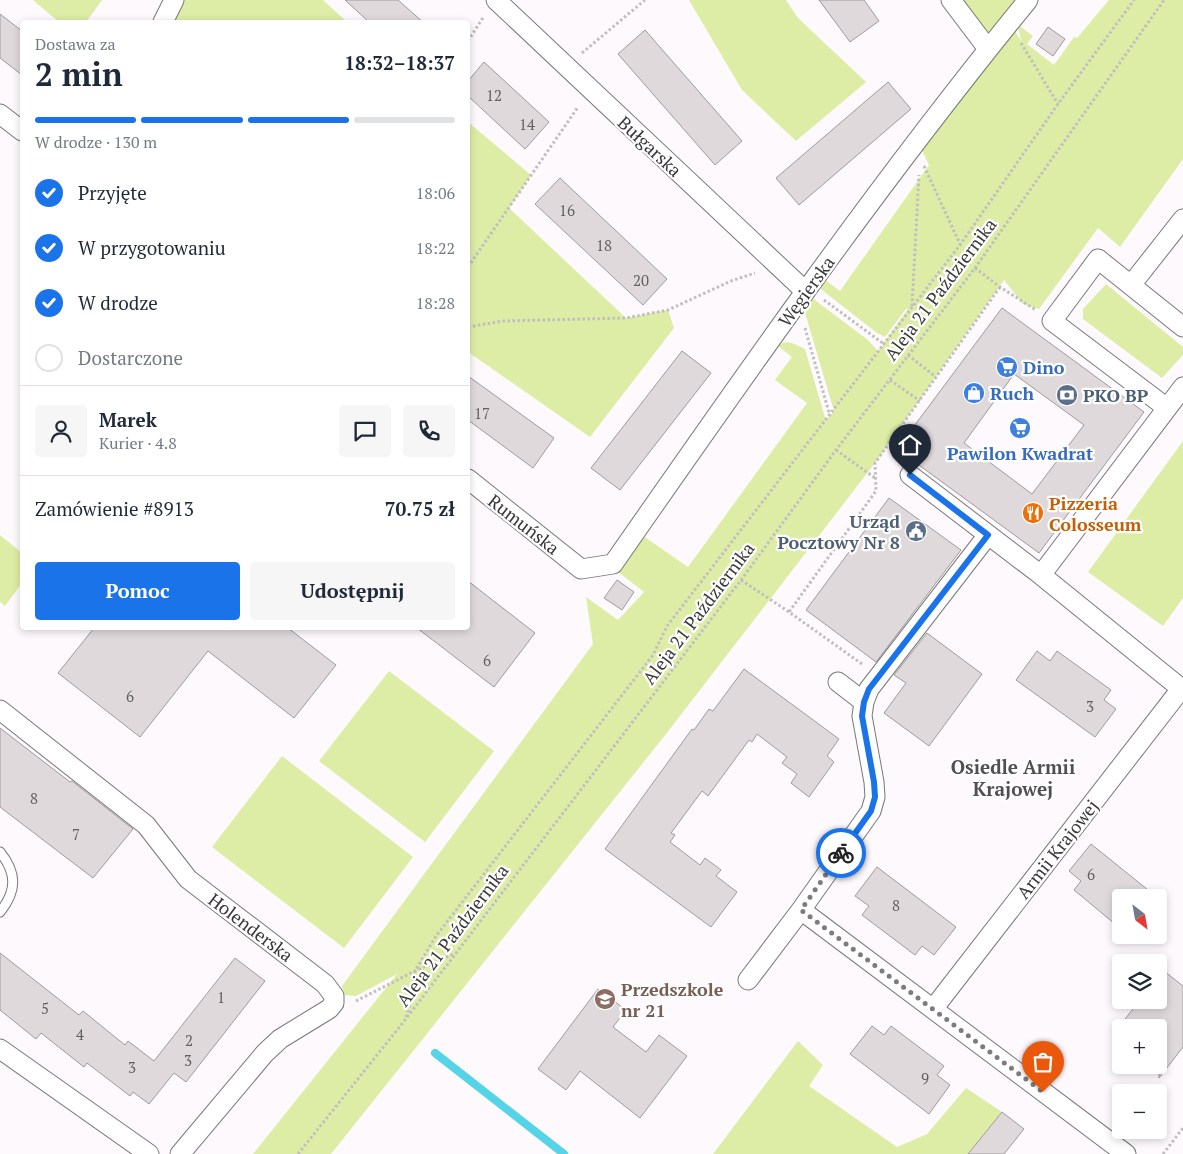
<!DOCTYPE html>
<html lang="pl">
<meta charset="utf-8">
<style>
:root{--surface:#fff;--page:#f6f6f7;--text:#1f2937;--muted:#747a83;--line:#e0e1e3;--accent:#1a73e8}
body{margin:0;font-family:"PT Serif",serif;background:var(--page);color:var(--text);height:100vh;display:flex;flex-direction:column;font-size:19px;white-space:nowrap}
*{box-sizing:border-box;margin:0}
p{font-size:16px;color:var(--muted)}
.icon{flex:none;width:28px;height:28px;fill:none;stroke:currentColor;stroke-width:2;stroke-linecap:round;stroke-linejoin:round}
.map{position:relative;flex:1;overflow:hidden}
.drawer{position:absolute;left:20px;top:20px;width:450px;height:610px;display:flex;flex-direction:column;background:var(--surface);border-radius:5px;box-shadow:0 2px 8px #0003}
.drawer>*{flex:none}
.needle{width:32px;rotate:149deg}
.tools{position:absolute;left:1112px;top:889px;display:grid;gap:10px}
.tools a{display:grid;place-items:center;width:55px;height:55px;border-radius:5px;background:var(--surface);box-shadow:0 2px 8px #0003;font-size:25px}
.pin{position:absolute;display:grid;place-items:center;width:42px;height:42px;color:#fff;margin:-51px -21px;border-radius:50% 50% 50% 0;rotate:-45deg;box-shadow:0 0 5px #0007}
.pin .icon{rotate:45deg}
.courier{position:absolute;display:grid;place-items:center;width:50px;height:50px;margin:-25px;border:4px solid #1a73e8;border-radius:50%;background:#fff;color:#222;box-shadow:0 1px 6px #0007}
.overview em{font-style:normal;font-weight:700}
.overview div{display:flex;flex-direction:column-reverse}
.overview{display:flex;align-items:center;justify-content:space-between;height:85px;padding:0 15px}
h1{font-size:32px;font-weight:700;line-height:38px}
.bar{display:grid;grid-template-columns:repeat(4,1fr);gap:8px 5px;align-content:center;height:60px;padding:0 15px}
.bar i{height:6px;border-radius:4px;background:var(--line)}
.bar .current{background:var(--accent)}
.bar p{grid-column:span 4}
.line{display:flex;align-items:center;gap:12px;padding:0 15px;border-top:1px solid var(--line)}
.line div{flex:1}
.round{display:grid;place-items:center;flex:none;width:52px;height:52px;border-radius:5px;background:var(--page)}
ol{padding:0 15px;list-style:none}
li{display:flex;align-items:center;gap:15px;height:55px}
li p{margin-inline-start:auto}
li .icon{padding:5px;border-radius:50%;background:var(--accent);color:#fff;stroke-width:4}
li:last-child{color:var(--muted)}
li i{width:28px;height:28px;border:2px solid var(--line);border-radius:50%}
.primary-button{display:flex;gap:10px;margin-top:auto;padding:10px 15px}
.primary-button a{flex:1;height:58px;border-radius:5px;background:var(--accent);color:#fff;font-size:20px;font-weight:700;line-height:58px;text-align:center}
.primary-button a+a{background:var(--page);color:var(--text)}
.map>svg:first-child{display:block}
.green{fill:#deeda5}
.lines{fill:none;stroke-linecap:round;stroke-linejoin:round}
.stream{stroke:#54d4e6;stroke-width:8}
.building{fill:#dfd9db;stroke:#9f9a9c;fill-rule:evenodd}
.lane-casing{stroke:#7a777a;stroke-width:11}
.street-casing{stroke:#7a777a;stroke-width:21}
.path{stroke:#c1bec1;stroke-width:3;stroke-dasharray:2.5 2.5;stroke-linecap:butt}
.lane{stroke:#fff;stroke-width:9}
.street{stroke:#fff;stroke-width:19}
.done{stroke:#7e7b7e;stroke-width:5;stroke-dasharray:0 9}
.route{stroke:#1a73e8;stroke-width:6}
.labels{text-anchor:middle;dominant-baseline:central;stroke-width:4.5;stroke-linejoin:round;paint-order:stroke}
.number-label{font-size:15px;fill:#626062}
.street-label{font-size:18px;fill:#393739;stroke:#fff}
.shop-label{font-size:18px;font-weight:bold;fill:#366cbe;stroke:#fff;text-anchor:start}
.service-label{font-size:18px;font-weight:bold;fill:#4e5e75;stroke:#fff;text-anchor:start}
.food-label{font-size:18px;font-weight:bold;fill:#c56008;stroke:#fff;text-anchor:start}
.education-label{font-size:18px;font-weight:bold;fill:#785e54;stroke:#fff;text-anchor:start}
.neighbourhood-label{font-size:19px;font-weight:bold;fill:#524f52;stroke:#fff}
</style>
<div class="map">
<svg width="1183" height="1154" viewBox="0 0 1183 1154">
<rect width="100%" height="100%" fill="#fdf9fd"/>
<!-- green -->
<path class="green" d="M33 0H102L86 22H59Z
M174 0H323L347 22H163Z
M689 0H786L798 18 866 82 796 141 742 90Z
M951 0H1028L1010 23 1021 41 1018 25 1033 36 1027 44 1054 65 1074 37 1077 38 1109 0H1183V159L1120 247 1098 228 1039 309 1023 304 1004 280 875 463 666 734 331 1154H253L397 974 356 996 344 995 342 986 593 644 586 597 618 620 644 592 617 571 636 531 688 567 807 403 775 380 792 357 778 346C788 338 795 345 805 349L826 421 834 411 805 313 808 303 812 298 868 340 878 351 908 309H906L885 337 877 333 827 294 821 289 820 286 825 280 840 291 929 165 922 150 988 49Z
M468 122 531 175 509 208 626 318 668 310 674 328 590 437 468 352Z
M1106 284 1183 347V355L1162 378 1083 319V309Z
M1183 441V598L1163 626 1088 572Z
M0 535 22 553V583L5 606 0 602Z
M389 671 494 751 425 842 319 761Z
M282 756 413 857 344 948 212 847Z
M798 1041 823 1065 809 1086 897 1147 927 1134 966 1088 1002 1112 968 1154H713Z"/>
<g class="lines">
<!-- stream -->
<path class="stream" d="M435 1053 564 1154"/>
</g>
<!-- building -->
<path class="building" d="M345 0H398L423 22H369Z
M819 0H864L879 21 850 42Z
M0 14 22 31V75L0 58Z
M1048 27 1065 39 1053 56 1036 44Z
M645 30 742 141 715 165 618 54Z
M484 62 549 122 525 149 468 96V81Z
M888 82 911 109 799 205 776 178Z
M560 178 667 279 643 305 535 204Z
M1002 308 1144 412 1039 553 897 449ZM1014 374 1084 425 1032 494 964 443Z
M682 351 711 373 620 490 591 468Z
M468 376 554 438 533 468 468 420Z
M889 498 961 550 876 662 806 610Z
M617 580 634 592 622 610 604 598Z
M468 581 535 633 494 687 417 628H468Z
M94 628H288L336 665 294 718 208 651 140 737 58 673Z
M927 633 982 674 929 746 884 713 906 683 894 675Z
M1037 651 1050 661 1057 651 1111 690 1104 700 1116 709 1095 737 1016 680Z
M744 669 839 739 827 756 834 762 809 797 791 783 797 774 782 763 787 757 757 734 752 742 749 740 708 796 702 791 671 833 675 835 670 842 700 865 705 858 721 870 716 876 737 892 711 927 605 849 692 729 694 730 709 709 713 711Z
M0 728 70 782 72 781 133 829 93 878 0 807Z
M1091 844 1158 898H1121V929L1074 890 1081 881 1069 871Z
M877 867 956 927 934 955 922 946 915 955 862 915 869 906 855 896Z
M0 953 79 1015 83 1011 125 1045 128 1041 154 1061 235 958 265 981 186 1082 174 1073 149 1104 133 1092 130 1096 87 1063 84 1067 41 1033 36 1039 0 1010Z
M1159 967 1183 986V1047L1159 1078V1028H1118L1140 1000H1159Z
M598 989 626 1010 613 1027 646 1052 659 1035 687 1056 640 1118 580 1071 566 1090 538 1069Z
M872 1026 884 1035 891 1026 944 1066 937 1075 950 1085 929 1114 850 1054Z
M1002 1112 1024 1129 1004 1154H968Z"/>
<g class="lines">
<!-- lane casing -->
<g class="lane-casing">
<path id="lane" d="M0 852C17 873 17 891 0 912"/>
</g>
<!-- street casing -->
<g class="street-casing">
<path id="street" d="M496 0 805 291
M951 0 988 49
M163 22 174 0
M0 114 22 131
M1131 285 1183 219
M1167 408 1052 321 1098 259 1183 327
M910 475 1041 575 1183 387
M468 479 581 569 613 564C746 373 880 181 1028 0
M988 535 869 689 864 702 862 716 874 782 875 797 871 811 801 910 1126 1154
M1041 575 1183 690
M838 682 864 702
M0 710 146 825 188 879 325 984 334 996V1003L329 1009 280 1039 265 1053 180 1154
M748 980 801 910
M933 1009 1181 689
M0 1049 149 1154"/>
</g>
<!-- path -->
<path class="path" d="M468 41 484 16
M1021 43 1058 104
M582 53 645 0
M924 166 960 244
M468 267 578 107
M975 268 1000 287 1036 310
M824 300 884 344
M912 306 919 175
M468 327 503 321 626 318 668 310 731 281 755 273
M805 328 830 416
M908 355 936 377
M890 380 920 401
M836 450 875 478
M741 580 789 612
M862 664 789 612 876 491 875 463 1000 287
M356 1001 415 971 456 953
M406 1017 411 1001 415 971 436 936 653 655 667 626 960 245 1058 104 1134 0
M298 1154 405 1020 741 580 836 450 975 268 1164 0
M1163 1154 1183 1128"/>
<!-- lane -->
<use href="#lane" class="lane"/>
<!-- street -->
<use href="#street" class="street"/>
</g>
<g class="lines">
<!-- done -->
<path class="done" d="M841 853 801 910 1043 1092"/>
<!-- route -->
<path class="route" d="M841 853 871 811 875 797 874 782 862 716 864 702 869 689 988 535 910 475"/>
</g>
<!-- icons -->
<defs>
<g id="supermarket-disc" transform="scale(1.125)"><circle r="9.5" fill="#3f7fe0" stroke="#fff"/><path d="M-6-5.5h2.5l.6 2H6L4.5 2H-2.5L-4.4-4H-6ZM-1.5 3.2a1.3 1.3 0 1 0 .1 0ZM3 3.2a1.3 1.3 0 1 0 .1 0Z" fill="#fff"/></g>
<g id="shop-disc" transform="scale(1.125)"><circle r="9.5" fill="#3f7fe0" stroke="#fff"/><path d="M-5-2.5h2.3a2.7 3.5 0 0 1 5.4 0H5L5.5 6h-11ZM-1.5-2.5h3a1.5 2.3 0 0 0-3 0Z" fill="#fff"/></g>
<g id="bank-disc" transform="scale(1.125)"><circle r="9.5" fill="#5c6f8a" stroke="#fff"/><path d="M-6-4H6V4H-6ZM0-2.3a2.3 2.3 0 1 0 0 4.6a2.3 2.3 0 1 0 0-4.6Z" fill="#fff"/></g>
<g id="restaurant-disc" transform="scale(1.125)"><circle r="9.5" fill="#e8710a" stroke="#fff"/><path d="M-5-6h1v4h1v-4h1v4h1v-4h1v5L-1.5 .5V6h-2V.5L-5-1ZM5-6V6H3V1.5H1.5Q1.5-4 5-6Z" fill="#fff"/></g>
<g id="civic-disc" transform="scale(1.125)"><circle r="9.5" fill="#5c6f8a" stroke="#fff"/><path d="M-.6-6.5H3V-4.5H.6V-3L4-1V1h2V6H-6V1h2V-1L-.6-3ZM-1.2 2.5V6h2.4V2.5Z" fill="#fff"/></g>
<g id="school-disc" transform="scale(1.125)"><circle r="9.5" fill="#8d6e63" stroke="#fff"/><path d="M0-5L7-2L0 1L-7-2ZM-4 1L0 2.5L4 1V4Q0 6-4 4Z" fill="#fff"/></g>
</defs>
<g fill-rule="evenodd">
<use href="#supermarket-disc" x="1007" y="367"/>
<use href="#shop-disc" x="974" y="393"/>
<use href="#bank-disc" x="1067" y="395"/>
<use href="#supermarket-disc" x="1020" y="428"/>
<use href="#restaurant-disc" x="1033" y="513"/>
<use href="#civic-disc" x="916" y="531"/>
<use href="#school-disc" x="605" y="999"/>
</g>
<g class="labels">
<!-- number labels -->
<g class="number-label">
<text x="494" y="95">12</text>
<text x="527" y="124">14</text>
<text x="567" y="210">16</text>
<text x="604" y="245">18</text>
<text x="641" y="280">20</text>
<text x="482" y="413">17</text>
<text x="487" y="660">6</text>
<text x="130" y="696">6</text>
<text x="1090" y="706">3</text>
<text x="34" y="798">8</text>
<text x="76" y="834">7</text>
<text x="1091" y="874">6</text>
<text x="896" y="905">8</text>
<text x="221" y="997">1</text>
<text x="45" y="1008">5</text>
<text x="80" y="1034">4</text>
<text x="189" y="1040">2</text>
<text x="188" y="1060">3</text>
<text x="132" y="1067">3</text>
<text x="925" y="1078">9</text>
</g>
<!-- street labels -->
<g class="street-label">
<text transform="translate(650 146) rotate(43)">Bułgarska</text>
<text transform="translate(940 289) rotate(-53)">Aleja 21 Października</text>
<text transform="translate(806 291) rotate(-54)">Węgierska</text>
<text transform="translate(524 524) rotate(38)">Rumuńska</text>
<text transform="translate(698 613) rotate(-53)">Aleja 21 Października</text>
<text transform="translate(1057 849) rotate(-52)">Armii Krajowej</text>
<text transform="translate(251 927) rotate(37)">Holenderska</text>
<text transform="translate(452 935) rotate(-53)">Aleja 21 Października</text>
</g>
<!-- shop labels -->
<g class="shop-label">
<text x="1023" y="367">Dino</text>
<text x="990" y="393">Ruch</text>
<text x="1020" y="453" text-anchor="middle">Pawilon Kwadrat</text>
</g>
<!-- service labels -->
<g class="service-label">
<text x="1083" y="395">PKO BP</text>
<text x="900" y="521" text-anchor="end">Urząd<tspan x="900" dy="21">Pocztowy Nr 8</tspan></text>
</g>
<!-- food labels -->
<g class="food-label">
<text x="1049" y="503">Pizzeria<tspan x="1049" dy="21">Colosseum</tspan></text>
</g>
<!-- education labels -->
<g class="education-label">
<text x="621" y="989">Przedszkole<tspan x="621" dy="21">nr 21</tspan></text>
</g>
<!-- neighbourhood labels -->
<g class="neighbourhood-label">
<text x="1013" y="766">Osiedle Armii<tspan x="1013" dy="22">Krajowej</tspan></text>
</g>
</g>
</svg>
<div class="tools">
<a><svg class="needle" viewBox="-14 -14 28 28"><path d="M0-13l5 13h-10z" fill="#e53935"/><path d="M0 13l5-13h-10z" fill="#747a83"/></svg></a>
<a><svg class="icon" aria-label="layers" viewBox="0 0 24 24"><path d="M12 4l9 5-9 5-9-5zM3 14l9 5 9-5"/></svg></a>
<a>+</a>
<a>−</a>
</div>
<div class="pin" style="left:1043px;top:1092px;background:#ea580c"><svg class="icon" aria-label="bag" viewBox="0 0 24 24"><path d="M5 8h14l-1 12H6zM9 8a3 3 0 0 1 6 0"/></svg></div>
<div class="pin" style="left:910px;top:475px;background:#1f2937"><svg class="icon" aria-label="home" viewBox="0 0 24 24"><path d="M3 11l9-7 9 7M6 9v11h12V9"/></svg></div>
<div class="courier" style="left:841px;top:853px"><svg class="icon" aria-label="bike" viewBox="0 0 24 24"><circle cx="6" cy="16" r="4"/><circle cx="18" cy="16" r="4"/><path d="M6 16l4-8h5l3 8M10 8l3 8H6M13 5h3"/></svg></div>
<section class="drawer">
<div class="overview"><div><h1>2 min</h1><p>Dostawa za</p></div><em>18:32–18:37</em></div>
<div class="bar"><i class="current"></i><i class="current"></i><i class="current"></i><i></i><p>W drodze · 130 m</p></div>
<ol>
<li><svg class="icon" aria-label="check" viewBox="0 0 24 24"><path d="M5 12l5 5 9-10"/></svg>Przyjęte<p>18:06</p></li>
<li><svg class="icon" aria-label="check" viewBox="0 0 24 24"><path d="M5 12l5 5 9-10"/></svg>W przygotowaniu<p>18:22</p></li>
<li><svg class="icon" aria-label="check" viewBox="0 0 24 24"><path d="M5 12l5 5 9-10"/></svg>W drodze<p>18:28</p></li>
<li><i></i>Dostarczone</li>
</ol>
<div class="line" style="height:90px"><a class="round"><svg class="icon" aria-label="person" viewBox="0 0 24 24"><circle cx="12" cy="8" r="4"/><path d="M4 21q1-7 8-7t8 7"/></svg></a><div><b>Marek</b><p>Kurier · 4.8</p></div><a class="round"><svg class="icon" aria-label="chat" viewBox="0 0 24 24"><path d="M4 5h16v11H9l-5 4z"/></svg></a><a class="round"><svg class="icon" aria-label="phone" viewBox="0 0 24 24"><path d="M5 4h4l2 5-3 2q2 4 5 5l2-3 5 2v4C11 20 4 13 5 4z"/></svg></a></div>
<div class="line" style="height:65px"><div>Zamówienie #8913</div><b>70.75 zł</b></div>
<div class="primary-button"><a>Pomoc</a><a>Udostępnij</a></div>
</section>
</div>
